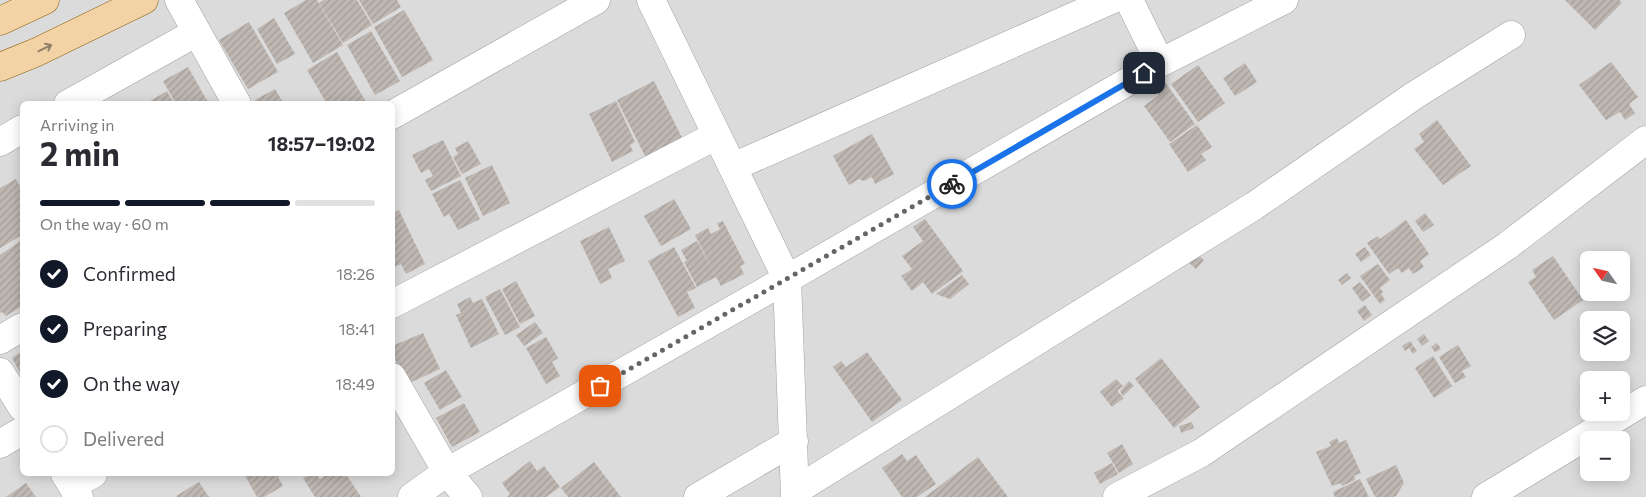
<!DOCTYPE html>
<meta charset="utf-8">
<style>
:root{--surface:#fff;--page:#f2f2f3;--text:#2b2b33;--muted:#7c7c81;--line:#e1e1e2;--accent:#111827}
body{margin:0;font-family:Commissioner,sans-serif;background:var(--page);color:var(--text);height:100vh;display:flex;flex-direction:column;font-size:19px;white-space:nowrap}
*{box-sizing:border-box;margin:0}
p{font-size:16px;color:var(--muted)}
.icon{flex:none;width:28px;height:28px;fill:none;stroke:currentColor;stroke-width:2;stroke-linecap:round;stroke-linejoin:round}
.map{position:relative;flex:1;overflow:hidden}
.panel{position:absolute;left:20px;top:101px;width:375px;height:375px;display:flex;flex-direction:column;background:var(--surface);border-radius:8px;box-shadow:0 2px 12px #0003}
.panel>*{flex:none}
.needle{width:32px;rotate:304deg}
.buttons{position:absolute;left:1580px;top:251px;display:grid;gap:10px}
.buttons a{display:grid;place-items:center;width:50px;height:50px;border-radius:8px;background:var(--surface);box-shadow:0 2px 12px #0003;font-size:25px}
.pin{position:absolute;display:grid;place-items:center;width:42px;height:42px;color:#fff;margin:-21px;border-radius:10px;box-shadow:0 2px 8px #0006}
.courier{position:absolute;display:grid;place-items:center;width:50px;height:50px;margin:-25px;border:4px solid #1a73e8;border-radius:50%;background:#fff;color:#222;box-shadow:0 1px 6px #0007}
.summary em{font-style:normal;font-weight:700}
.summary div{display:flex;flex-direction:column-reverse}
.summary{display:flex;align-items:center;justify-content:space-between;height:85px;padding:0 20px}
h1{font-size:32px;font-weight:700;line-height:38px}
.bar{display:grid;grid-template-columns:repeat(4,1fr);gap:8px 5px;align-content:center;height:60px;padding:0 20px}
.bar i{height:6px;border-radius:4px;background:var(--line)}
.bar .current{background:var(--accent)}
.bar p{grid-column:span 4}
ol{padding:0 20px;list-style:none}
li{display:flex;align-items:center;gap:15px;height:55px}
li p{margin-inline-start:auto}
li .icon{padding:5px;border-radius:50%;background:var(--accent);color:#fff;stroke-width:4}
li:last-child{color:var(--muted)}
li i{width:28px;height:28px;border:2px solid var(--line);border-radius:50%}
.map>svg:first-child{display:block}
.residential{fill:#dcdbdb;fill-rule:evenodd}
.building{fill:url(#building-hatch)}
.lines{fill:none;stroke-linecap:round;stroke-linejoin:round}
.minor-casing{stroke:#a2a2a2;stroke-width:29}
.major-casing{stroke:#8b620e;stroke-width:29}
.minor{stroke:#fff;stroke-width:28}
.major{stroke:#f3d2a5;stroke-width:28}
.oneway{stroke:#938168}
.done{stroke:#676664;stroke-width:5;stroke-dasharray:0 9}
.route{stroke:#1a73e8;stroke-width:6}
</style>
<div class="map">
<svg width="1646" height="497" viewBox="0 0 1646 497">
<defs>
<pattern id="building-hatch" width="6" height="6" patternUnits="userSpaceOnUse" patternTransform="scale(1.25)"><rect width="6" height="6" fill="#beb7b2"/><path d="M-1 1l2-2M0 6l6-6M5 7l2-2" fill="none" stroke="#a39d99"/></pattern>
</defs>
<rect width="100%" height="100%" fill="#eeebe5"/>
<!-- residential -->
<path class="residential" d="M0 0H1646V497H0ZM22 104H392V474H22ZM1589 260H1621V292H1589ZM1589 320H1621V352H1589ZM1589 380H1621V412H1589ZM1589 440H1621V472H1589Z"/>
<!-- building -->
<path class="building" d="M306 0H317L343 45 313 63 284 13Z
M324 0H357L372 25 343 43 319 3Z
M359 0H397L401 7 373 24Z
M1565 0H1619L1622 3 1595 30Z
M404 10 433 60 402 77 374 27Z
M274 18 295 54 277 64 257 29Z
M249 22 278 72 248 89 219 40Z
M371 31 400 81 375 95 347 45Z
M337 52 366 102 363 104H327L307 70Z
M1611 62 1638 97 1629 104 1635 113 1625 120 1620 112 1606 120 1579 85Z
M1245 63 1257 82 1235 96 1223 78Z
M1198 65 1225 103 1198 122 1171 84Z
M188 67 209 104H176L163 81Z
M654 81 684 142 647 160 617 100Z
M1165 82 1195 124 1170 142 1144 106 1159 95 1155 90Z
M275 89 284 104H257L255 100Z
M167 91 174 104H145Z
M616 101 635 142 630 145 633 151 612 162 589 114Z
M1437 120 1471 166 1443 185 1414 149 1424 142 1419 134Z
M1197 125 1212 147 1201 154 1206 160 1188 172 1169 144Z
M872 134 894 174 875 184 872 177 864 181 859 179 849 185 833 156Z
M443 140 461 176 431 191 425 180 433 176 429 169 421 173 412 155Z
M468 141 481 164 462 174 453 157 458 154 455 148Z
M492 165 510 203 483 216 465 178Z
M16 179 22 190V235L0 248V188Z
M460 180 480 219 458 230 449 214 444 217 432 194Z
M674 199 691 229 661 246 644 216Z
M399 210 425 264 406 274 401 264 392 268V214Z
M1425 213 1434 225 1423 232 1415 221Z
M925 219 963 271 932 294 923 282 912 291 901 276 912 269 902 256 923 241 913 227Z
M1406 220 1429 254 1420 261 1424 267 1413 274 1409 268 1402 273 1398 268 1389 274 1367 243 1378 236 1380 239Z
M723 221 745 264 740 266 744 274 721 286 716 277 697 287 684 262 687 261 681 250 697 241 713 271 695 235 708 228 711 234 720 229 717 223Z
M609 227 625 261 608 269 612 278 600 284 580 241Z
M22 240V306L6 316 2 312 0 313V255Z
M674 247 696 288 687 292 695 308 678 317 648 261Z
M1365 247 1371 255 1361 262 1355 254Z
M1194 252 1204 260 1196 269 1187 261Z
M1553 256 1583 300 1554 320 1528 282 1536 277 1532 270Z
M1378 264 1390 280 1380 288 1383 292 1381 294 1385 300 1380 304 1360 276Z
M1347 273 1351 278 1342 285 1338 280Z
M962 275 969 284 950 299 936 294Z
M516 281 535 316 520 324 502 289Z
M1360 282 1371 295 1362 302 1352 288Z
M500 289 520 327 505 335 485 297Z
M470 297 473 303 482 299 499 334 471 348 456 315 461 313 457 304Z
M1365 305 1372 315 1364 321 1357 311Z
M535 322 543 333 524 346 516 335Z
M423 333 440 369 407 384 392 353V346Z
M1424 334 1429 341 1422 346 1417 339Z
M546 337 558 358 552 362 560 376 546 384 526 348Z
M1410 341 1417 351 1413 354 1409 348 1405 351 1402 346Z
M1437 343 1441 349 1435 352 1431 347Z
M1458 345 1471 366 1462 371 1466 377 1455 383 1439 357Z
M22 351V376L12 358Z
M867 352 902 400 872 422 833 367 841 361 846 367Z
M1433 356 1452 386 1434 398 1415 368Z
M1161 358 1200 407 1174 428 1135 379Z
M446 370 462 397 440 410 424 383Z
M1116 379 1123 386 1117 391 1124 398 1112 407 1100 392Z
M1129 381 1134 386 1123 396 1120 391Z
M464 403 480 432 452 447 436 418Z
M1192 422 1194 428 1181 433 1179 426Z
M1337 438 1339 443 1346 440 1361 473 1354 476 1355 480 1342 486 1341 483 1332 486 1316 452 1331 446 1329 442Z
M1122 444 1133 464 1119 473 1107 453Z
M902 454 907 461 916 455 936 484 917 497H902L882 468Z
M978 457 1008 497H925Z
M530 461 537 471 544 466 560 487 546 497H507L510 494 502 483Z
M594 462 621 497H568L561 488Z
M1112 463 1118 474 1100 484 1094 473Z
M1396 465 1404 483 1396 496 1392 497H1375L1366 479Z
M244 474H284L278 477 283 486 264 497H257Z
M310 474H316L320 479 328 474H346L361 497H315L303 478Z
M1360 479 1369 497H1335L1333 492Z
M199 482 209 497H177L176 496Z
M26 483 36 497H6Z"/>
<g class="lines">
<!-- minor casing -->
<g class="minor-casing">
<path id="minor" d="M179 0 237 104
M651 0 787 279 795 497
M1129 0 1160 63
M68 104 197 32
M392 115 596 0
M0 142 22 129
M733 167 1111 0
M392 304 717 135
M0 340 22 327
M0 372 22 407
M392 377 447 472 468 497
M0 444 22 431
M65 474 79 497
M72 485 93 474
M795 491 1254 206 1415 95 1511 35
M412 497 447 472 787 279 1160 63 1284 0
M698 497 794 441
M1117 497 1201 453 1507 246 1646 140
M1486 497 1646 400"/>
</g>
<!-- major casing -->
<g class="major-casing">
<path id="major" d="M0 21 45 0
M0 67 37 52 144 0"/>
</g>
<!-- minor -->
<use href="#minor" class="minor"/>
<!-- major -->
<use href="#major" class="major"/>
</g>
<!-- one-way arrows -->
<defs><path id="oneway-shaft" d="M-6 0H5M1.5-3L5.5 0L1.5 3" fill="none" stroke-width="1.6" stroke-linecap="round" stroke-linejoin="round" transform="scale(1.25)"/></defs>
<use class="oneway" href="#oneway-shaft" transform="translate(45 48) rotate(-26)"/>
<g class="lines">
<!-- done -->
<path class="done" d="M600 386 952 184"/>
<!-- route -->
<path class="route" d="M952 184 1144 73"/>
</g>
</svg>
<div class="buttons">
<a><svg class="needle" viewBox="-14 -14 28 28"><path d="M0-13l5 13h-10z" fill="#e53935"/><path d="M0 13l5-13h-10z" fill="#7c7c81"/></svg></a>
<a><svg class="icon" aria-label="layers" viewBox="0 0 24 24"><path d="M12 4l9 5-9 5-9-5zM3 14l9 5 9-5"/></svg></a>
<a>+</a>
<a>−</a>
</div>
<div class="pin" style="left:600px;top:386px;background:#ea580c"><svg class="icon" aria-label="bag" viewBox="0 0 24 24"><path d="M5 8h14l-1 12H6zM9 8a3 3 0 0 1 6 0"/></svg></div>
<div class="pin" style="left:1144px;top:73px;background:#1f2937"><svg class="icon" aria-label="home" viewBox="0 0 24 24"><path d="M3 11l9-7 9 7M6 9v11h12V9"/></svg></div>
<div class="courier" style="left:952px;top:184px"><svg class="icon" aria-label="bike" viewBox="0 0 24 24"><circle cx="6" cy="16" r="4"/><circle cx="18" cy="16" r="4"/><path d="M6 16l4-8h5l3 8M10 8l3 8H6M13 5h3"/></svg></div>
<section class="panel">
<div class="summary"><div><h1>2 min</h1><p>Arriving in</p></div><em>18:57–19:02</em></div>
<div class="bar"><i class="current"></i><i class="current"></i><i class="current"></i><i></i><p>On the way · 60 m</p></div>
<ol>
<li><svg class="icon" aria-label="check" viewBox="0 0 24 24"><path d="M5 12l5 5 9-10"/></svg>Confirmed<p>18:26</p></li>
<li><svg class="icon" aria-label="check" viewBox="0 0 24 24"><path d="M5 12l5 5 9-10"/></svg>Preparing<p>18:41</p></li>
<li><svg class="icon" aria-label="check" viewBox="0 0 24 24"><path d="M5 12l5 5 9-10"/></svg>On the way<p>18:49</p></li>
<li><i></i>Delivered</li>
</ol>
</section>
</div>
